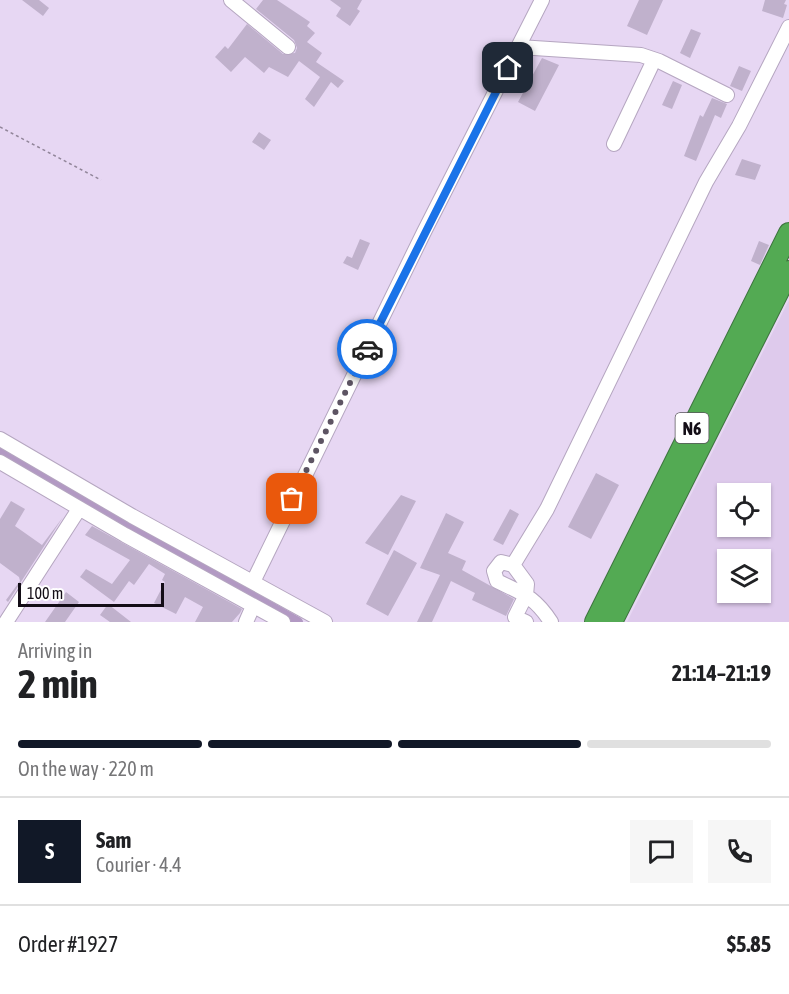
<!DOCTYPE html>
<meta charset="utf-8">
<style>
:root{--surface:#fff;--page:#f6f6f6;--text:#202124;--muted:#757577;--line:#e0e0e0;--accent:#111827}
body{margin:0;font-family:"Asap Condensed",sans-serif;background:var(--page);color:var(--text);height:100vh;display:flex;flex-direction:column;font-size:22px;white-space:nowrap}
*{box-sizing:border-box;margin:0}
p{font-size:20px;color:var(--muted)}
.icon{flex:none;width:33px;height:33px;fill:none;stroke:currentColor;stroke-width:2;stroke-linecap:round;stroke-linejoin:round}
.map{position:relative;height:622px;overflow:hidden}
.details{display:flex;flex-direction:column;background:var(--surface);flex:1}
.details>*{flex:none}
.tools{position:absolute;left:717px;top:483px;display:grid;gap:12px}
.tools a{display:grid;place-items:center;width:54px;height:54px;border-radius:0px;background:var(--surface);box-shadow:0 2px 4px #0004;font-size:30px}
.scale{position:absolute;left:18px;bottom:15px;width:146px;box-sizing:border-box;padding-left:6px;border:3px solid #130d16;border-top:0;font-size:16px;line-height:21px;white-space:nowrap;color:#130d16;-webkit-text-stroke:4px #fff;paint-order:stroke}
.pin{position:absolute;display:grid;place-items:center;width:51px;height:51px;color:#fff;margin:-26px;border-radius:12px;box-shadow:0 3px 9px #0006}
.courier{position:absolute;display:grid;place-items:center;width:60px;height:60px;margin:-30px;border:4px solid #1a73e8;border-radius:50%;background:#fff;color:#222;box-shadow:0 2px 8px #0007}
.summary em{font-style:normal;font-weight:700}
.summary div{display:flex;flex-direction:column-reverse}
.summary{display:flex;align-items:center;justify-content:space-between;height:102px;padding:0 18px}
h1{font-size:39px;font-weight:700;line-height:45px}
.bar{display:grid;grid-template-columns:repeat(4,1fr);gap:9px 6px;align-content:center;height:72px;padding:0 18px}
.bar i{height:8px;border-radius:4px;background:var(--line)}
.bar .on{background:var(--accent)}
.bar p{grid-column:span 4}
.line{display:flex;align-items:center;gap:15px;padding:0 18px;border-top:2px solid var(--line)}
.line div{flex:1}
.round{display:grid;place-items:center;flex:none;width:63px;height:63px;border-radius:0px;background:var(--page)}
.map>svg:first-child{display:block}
.built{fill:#decaec;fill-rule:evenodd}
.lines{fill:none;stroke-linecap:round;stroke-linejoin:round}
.canal{stroke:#b299c3;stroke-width:10}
.building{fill:#c0b1cc}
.minor-casing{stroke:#b5a6c0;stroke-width:16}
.highway-casing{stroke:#3d733e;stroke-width:22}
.path{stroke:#918599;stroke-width:1.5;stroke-dasharray:3 3;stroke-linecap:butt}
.minor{stroke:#fff;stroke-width:14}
.highway{stroke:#53aa53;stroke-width:20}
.done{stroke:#5d5463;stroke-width:6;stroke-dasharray:0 10.8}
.route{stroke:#1a73e8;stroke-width:8}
.labels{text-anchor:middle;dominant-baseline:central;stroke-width:4.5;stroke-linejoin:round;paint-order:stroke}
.shield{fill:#fff;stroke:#5a565c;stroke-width:1.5}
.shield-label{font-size:18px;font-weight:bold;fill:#130d16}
</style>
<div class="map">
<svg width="789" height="622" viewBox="0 0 789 622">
<rect width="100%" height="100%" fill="#e7d7f3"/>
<!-- built -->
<path class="built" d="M789 300V622H627ZM728 494H760V526H728ZM728 560H760V592H728Z"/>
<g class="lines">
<!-- canal -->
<path class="canal" d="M0 452 298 622"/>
</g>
<!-- building -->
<path class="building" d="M22 0H39L49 8 43 16Z
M263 0H277L310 22 307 26 315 33 307 42 322 53 316 62 344 81 338 88 331 82 314 107 305 99 320 77 299 61 288 77 269 67 264 73 245 57 231 72 215 57 225 46 228 49 247 24 283 54 295 53 297 48 294 40 256 9Z
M330 0H362L357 9 360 11 350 26 336 16 341 8Z
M639 0H663L647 35 627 26Z
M765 0H786L784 4 787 5 783 18 762 11Z
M691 29 701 33 690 58 680 53Z
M542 58 559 65 535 111 518 102Z
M739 66 751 71 742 91 730 86Z
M673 81 682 85 672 109 662 105Z
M712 98 727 104 721 118 715 115 696 161 684 156 700 115 703 117Z
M259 132 271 140 264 150 252 142Z
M742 159 761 165 755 180 735 175Z
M360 239 370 243 358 270 343 263 347 256 352 258Z
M759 241 769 245 760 265 751 261Z
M596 473 619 485 591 539 568 527Z
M401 495 416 501 388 555 365 543Z
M11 501 25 509 15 526 42 545 63 517 8 602 6 600 20 581 19 577 0 563V519Z
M510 509 519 514 503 545 493 540Z
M446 513 464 522 448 553 466 561 462 570 514 599 506 616 472 600 475 593 451 581 432 622H417L440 575 420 568Z
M92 526 242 609 240 613 232 622H195L203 607 185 597 176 614 154 603 165 582 162 580 165 574 149 564 134 585 129 581 114 602 80 577 86 569 112 584 130 560 85 535Z
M394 550 417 563 388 616 366 604Z
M66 592 79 602 65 622H45Z
M108 604 131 622H110L100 615Z"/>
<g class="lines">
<!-- minor casing -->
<g class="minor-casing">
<path id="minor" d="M231 0 288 47
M519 47 641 55 659 61 727 95
M614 144 654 60
M0 439 132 516 325 622
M0 462 125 535 283 622
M513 565 547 509 706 182 739 126 789 27
M253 582 424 232 542 0
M6 622 79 509
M246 622 253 606
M526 622 515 617 526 595 527 584 513 565 501 562 494 571 497 581C523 594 534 596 551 622"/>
</g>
<!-- highway casing -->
<g class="highway-casing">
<path id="highway" d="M595 622 789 233
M612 622 789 271"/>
</g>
<!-- path -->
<path class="path" d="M0 127 101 180"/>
<!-- minor -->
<use href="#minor" class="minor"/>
<!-- highway -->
<use href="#highway" class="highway"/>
</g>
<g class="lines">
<!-- done -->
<path class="done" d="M292 499 367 349"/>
<!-- route -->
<path class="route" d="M367 349 508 68"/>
</g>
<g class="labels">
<!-- shield labels -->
<rect class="shield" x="675.5" y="413" width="33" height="30" rx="4.5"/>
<g class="shield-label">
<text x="692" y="428">N6</text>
</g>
</g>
</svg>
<div class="tools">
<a><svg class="icon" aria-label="locate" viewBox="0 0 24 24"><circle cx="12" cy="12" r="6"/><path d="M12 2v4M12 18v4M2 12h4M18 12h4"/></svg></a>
<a><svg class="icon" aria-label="layers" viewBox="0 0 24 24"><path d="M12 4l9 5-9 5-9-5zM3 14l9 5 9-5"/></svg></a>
</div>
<div class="scale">100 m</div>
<div class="pin" style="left:292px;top:499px;background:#ea580c"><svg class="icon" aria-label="bag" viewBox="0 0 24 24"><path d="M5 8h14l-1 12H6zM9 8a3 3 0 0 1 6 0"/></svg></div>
<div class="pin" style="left:508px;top:68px;background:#1f2937"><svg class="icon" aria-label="home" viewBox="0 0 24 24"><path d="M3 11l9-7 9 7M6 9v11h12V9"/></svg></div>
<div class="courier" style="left:367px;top:349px"><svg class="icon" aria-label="car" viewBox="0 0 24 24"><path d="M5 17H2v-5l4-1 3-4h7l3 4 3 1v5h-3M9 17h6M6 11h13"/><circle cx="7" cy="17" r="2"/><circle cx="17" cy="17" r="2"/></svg></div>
</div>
<section class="details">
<div class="summary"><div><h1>2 min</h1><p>Arriving in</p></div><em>21:14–21:19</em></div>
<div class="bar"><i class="on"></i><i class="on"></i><i class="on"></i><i></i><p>On the way · 220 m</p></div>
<div class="line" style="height:108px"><b class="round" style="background:var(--accent);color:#fff">S</b><div><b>Sam</b><p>Courier · 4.4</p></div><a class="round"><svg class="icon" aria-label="chat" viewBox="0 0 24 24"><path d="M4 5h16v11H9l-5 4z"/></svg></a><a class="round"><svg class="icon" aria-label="phone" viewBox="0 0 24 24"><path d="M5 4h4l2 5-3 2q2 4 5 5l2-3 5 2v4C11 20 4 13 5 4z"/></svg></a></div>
<div class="line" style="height:78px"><div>Order #1927</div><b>$5.85</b></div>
</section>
